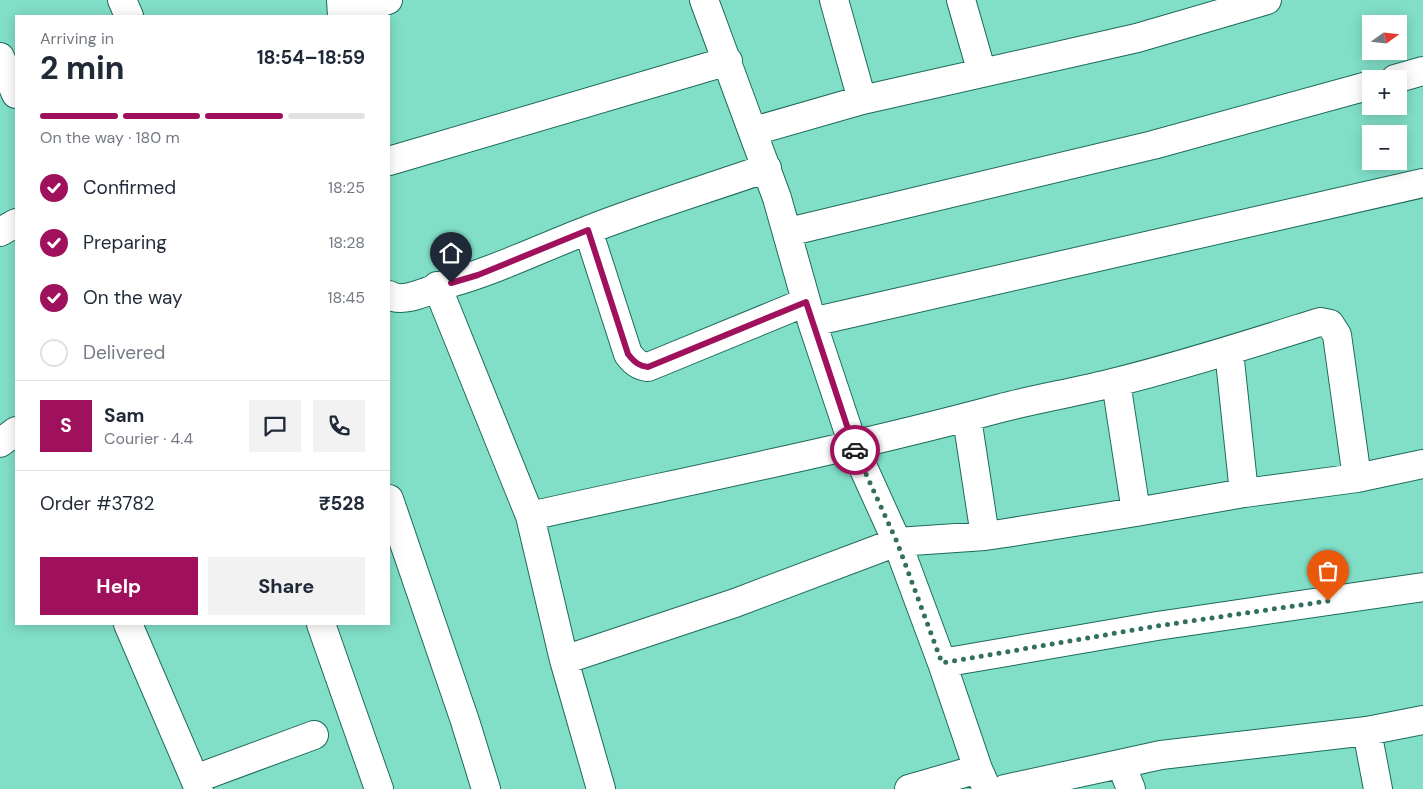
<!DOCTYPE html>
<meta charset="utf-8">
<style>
:root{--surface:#fff;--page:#f2f2f3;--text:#1f2937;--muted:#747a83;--line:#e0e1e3;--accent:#9f115c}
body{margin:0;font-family:"DM Sans",sans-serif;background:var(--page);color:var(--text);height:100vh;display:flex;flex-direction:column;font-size:19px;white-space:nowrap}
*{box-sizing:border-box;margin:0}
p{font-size:16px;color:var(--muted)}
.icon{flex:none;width:28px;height:28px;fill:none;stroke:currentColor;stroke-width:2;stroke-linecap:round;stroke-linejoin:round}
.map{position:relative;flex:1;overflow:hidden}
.sheet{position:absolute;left:15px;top:15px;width:375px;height:610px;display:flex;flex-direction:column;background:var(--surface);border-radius:0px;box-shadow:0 2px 12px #0003}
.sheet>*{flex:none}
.needle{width:32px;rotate:75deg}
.tools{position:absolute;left:1362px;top:15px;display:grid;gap:10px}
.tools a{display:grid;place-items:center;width:45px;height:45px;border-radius:0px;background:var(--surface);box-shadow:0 2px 12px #0003;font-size:25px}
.pin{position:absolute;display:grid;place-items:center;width:42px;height:42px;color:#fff;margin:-51px -21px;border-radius:50% 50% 50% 0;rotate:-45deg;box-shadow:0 0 5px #0007}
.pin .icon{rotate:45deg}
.courier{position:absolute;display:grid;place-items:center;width:50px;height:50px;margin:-25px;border:4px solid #9f115c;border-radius:50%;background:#fff;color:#222;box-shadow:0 1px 6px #0007}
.head em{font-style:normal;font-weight:700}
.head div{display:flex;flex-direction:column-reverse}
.head{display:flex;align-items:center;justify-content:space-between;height:85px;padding:0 25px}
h1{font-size:32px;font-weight:700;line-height:38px}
.bar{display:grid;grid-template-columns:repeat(4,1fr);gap:8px 5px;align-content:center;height:60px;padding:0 25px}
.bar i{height:6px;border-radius:4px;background:var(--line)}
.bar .current{background:var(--accent)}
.bar p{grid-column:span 4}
.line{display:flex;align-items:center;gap:12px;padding:0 25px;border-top:1px solid var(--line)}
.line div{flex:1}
.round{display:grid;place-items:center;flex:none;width:52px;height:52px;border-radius:0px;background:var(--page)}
ol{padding:0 25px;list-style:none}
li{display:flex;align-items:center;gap:15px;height:55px}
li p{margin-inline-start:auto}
li .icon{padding:5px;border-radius:50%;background:var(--accent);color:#fff;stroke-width:4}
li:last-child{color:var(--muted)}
li i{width:28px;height:28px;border:2px solid var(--line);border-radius:50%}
.cta{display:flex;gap:10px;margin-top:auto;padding:10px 25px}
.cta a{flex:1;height:58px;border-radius:0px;background:var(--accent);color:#fff;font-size:20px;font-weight:700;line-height:58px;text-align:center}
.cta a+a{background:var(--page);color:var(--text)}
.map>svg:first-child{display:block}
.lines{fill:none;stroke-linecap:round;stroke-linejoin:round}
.minor-casing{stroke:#1e6a5b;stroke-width:30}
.primary-casing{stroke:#1e6a5b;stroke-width:30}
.minor{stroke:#fff;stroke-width:28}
.primary{stroke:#fff;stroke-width:28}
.done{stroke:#326f61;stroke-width:5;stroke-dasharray:0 9}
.route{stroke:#9f115c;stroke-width:6}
</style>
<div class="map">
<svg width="1423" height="789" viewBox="0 0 1423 789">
<rect width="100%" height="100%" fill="#81dfc8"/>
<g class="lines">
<!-- minor casing -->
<g class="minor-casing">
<path id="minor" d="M122 0 129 16
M704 0 777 198 812 322 853 445 897 542 942 663 978 769 987 789
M834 0 862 100
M961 0 982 73
M345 16 388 0
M0 57 16 94
M1395 79 1423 71
M754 131 862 100 1137 38 1267 0
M389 161 728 61
M588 230 628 354C634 362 639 366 648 367L806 302
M0 232 16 223
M788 232 1153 145 1371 85
M437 286 530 516 564 660 601 789
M389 295C404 305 433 288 450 283 497 270 541 248 588 230 646 207 707 189 767 168
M812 322 1423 183
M1229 351 1244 493
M1116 382 1136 512
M967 418 985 536
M389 499 465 721 486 789
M530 516C687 481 845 450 1001 408 1039 398 1078 392 1116 382 1185 365 1253 343 1320 322L1330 324 1337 335 1357 478
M128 624 199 789
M321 624 379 789
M564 660 735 603 897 542 985 536 1006 533 1136 512 1244 493 1357 478 1423 464
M942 663 1157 626 1423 587
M1367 731 1378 789
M1121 764 1131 789
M195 779 314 735
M909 789 978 769
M1005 789 1161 755 1367 731 1423 720"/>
</g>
<!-- primary casing -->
<g class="primary-casing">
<path id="primary" d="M341 0 342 16
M0 443 16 431"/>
</g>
<!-- minor -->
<use href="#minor" class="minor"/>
<!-- primary -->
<use href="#primary" class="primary"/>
</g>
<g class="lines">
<!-- done -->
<path class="done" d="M855 450 897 542 942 663 1157 626 1328 601"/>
<!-- route -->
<path class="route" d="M451 283 478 275 588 230 628 354C634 362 639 366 648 367L806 302 855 450"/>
</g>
</svg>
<div class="tools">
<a><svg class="needle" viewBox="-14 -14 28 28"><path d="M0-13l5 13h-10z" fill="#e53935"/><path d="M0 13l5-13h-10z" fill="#747a83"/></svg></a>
<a>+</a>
<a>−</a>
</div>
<div class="pin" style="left:1328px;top:601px;background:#ea580c"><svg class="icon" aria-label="bag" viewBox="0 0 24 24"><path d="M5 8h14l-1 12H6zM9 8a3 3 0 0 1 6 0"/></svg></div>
<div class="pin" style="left:451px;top:283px;background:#1f2937"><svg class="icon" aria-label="home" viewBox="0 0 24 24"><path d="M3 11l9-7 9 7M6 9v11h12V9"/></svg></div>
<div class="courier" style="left:855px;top:450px"><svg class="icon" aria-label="car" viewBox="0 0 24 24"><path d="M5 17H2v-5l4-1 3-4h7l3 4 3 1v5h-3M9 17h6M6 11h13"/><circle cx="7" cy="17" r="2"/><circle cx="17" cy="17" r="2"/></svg></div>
<section class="sheet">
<div class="head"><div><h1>2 min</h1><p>Arriving in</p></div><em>18:54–18:59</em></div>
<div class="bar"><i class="current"></i><i class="current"></i><i class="current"></i><i></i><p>On the way · 180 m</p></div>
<ol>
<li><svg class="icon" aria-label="check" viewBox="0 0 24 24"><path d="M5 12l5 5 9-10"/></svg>Confirmed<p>18:25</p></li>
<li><svg class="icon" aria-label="check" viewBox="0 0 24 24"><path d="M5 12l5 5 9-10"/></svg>Preparing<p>18:28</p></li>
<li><svg class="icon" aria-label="check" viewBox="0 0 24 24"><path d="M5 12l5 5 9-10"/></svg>On the way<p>18:45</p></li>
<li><i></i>Delivered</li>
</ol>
<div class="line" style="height:90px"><b class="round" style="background:var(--accent);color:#fff">S</b><div><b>Sam</b><p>Courier · 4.4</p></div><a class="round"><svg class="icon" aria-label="chat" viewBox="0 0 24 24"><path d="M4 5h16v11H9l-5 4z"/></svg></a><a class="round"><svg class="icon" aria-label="phone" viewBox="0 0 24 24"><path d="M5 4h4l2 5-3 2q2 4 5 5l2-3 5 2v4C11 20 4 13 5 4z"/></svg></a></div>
<div class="line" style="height:65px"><div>Order #3782</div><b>₹528</b></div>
<div class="cta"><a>Help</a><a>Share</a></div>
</section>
</div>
